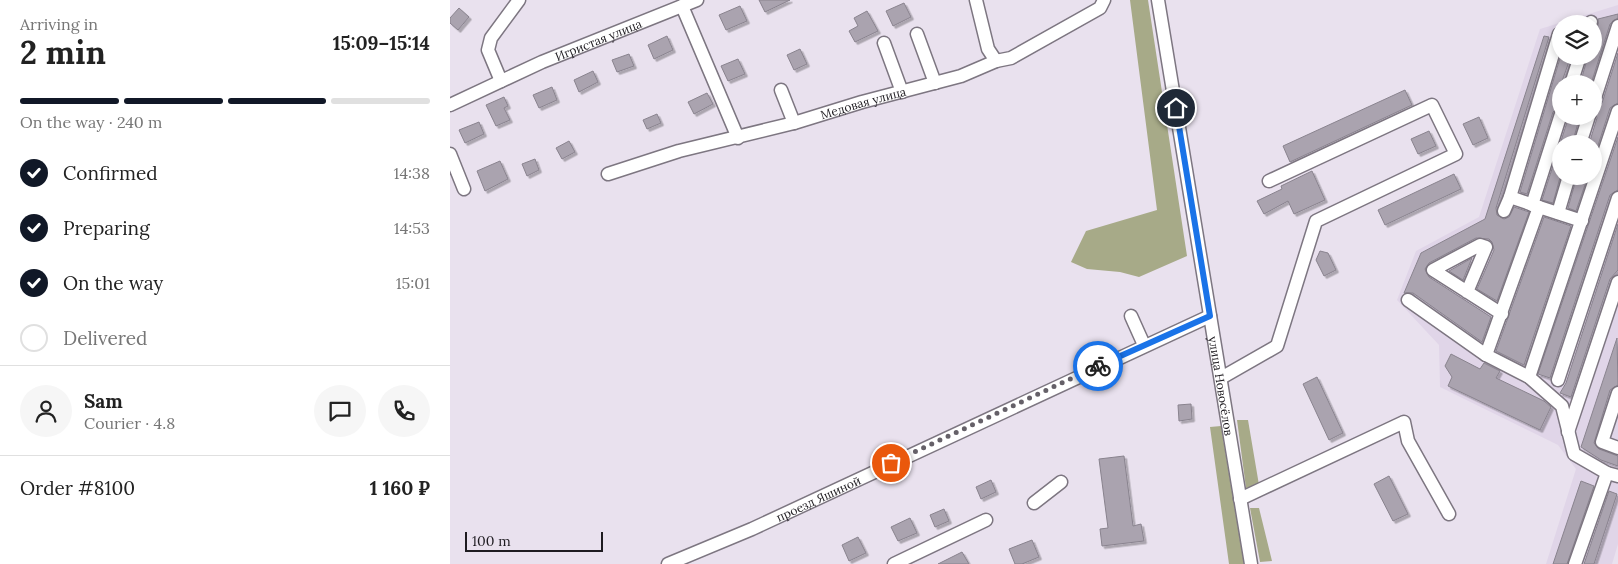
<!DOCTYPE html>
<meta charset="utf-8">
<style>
:root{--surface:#fff;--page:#f6f6f6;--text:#222;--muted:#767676;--line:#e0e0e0;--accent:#111827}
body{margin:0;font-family:Lora,serif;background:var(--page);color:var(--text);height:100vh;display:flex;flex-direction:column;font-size:19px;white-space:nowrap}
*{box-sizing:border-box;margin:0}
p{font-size:16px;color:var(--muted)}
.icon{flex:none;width:28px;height:28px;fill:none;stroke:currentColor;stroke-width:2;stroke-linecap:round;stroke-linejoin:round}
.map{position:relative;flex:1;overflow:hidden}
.side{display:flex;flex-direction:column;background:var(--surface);width:450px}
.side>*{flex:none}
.buttons{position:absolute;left:1102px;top:15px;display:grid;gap:10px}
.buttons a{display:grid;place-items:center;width:50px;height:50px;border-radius:50%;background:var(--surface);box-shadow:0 2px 8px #0003;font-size:25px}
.scale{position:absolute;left:15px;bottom:12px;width:138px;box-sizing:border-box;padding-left:5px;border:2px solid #1e1b20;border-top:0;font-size:14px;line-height:18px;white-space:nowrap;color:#1e1b20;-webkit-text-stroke:4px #e9e1ee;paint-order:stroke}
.pin{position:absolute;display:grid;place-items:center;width:42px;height:42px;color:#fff;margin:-21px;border:2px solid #fff;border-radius:50%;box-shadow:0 1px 5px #0007}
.courier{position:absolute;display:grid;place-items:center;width:50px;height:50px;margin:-25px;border:4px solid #1a73e8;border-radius:50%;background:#fff;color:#222;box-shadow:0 1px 6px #0007}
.headline em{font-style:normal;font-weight:700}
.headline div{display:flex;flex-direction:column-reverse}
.headline{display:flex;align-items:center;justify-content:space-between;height:85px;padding:0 20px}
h1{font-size:32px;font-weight:700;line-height:38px}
.bar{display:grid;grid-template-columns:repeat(4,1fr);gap:8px 5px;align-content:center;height:60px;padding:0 20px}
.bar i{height:6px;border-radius:4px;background:var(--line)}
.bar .active{background:var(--accent)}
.bar p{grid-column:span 4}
.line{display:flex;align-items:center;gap:12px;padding:0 20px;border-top:1px solid var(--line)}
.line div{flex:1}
.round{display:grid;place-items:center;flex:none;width:52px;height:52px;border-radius:26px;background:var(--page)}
ol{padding:0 20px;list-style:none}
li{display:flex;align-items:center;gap:15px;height:55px}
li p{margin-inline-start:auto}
li .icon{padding:5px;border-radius:50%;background:var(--accent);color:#fff;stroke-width:4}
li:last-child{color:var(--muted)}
li i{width:28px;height:28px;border:2px solid var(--line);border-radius:50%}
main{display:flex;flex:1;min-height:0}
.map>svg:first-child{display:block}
.built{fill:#e0d5e8;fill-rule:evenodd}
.forest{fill:#a7aa88}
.building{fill:#aaa3af;stroke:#89838e;filter:url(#shadow)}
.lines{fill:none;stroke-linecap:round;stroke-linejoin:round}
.minor-casing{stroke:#7d7681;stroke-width:15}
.minor{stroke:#fff;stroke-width:12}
.done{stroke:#656068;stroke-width:5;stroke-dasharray:0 9}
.route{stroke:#1a73e8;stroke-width:6}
.labels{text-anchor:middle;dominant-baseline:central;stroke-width:4.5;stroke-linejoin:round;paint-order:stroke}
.street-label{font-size:12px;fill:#1e1b20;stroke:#e9e1ee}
</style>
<main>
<section class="side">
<div class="headline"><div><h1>2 min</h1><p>Arriving in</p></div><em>15:09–15:14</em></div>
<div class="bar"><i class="active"></i><i class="active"></i><i class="active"></i><i></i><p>On the way · 240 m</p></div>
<ol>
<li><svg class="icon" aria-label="check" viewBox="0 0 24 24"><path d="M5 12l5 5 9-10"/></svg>Confirmed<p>14:38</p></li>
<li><svg class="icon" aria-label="check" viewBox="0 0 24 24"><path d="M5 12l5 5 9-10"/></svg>Preparing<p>14:53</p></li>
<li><svg class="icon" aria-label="check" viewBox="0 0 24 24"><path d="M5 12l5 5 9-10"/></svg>On the way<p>15:01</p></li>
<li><i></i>Delivered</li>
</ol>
<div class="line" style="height:90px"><a class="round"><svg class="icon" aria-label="person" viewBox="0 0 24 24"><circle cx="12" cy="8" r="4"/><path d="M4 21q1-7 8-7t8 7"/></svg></a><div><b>Sam</b><p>Courier · 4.8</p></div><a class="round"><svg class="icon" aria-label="chat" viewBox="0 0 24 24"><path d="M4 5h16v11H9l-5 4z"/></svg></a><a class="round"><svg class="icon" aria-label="phone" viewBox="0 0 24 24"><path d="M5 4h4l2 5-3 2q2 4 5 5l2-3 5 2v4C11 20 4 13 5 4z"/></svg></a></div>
<div class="line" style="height:65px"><div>Order #8100</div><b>1 160 ₽</b></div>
</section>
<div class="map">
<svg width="1168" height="564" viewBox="0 0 1168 564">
<defs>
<filter id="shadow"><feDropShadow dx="2.5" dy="2.5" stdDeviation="0" flood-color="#0004"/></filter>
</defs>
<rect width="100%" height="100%" fill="#e9e1ee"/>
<!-- built -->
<path class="built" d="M1168 5V544L1162 564H1096L1126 469 1108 445 990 387 989 345 947 300 966 251 1029 217 1090 29ZM1111 24H1144V56H1111ZM1111 84H1144V116H1111ZM1111 144H1144V176H1111Z"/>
<!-- forest -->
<path class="forest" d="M680 0H698L737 256 689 277 670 272 637 269 621 262 636 231 707 210Z
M787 420H798L809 485 796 488Z
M771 426 794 564H779L760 427Z
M800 508H809L822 561 810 562Z"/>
<!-- building -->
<path class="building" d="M309 0H340L315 12Z
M454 3 461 17 443 26 436 11Z
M290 6 297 21 276 30 269 15Z
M9 8 19 17 8 30 0 23V18Z
M417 11 428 31 405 42 399 31 408 26 404 18Z
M1168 14V18L1160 24 1141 84H1130L1138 56H1144V31L1148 26V19Z
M217 36 223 50 204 59 198 45Z
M1094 36 1099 37 1046 208 1047 215 1054 219 1059 217 1064 207 1079 212 1047 301 1027 289 1044 250 1042 242 1039 239 1026 238 979 263 975 269 979 277 1041 317 1032 342 963 293H954L971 253 1035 219Z
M350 49 357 64 344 70 337 55Z
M1168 53V103L1160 108 1144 158V144H1139L1147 118 1144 109 1152 103Z
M179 54 184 66 167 72 162 60Z
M1111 55 1121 56 1111 84V104L1103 112 1077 194 1070 192Z
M288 59 295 74 278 81 271 66Z
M143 71 148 82 129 92 124 80Z
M102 87 107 100 89 108 83 95Z
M955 90 962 105 840 162 833 146Z
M257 93 263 104 244 114 238 102Z
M54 97 58 106 54 108 60 120 46 126 36 105Z
M207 114 211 123 197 129 193 120Z
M1119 116H1130L1122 144H1111V174L1103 203 1092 200Z
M1029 117 1038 138 1023 145 1013 124Z
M29 122 34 134 15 143 9 130Z
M979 131 986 146 968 154 961 139Z
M1168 137V190L1160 195 1100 378 1088 374Z
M119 141 125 152 112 159 106 148Z
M85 159 89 170 77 176 72 164Z
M50 161 58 179 35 191 27 171Z
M862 171 875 200 844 214 838 201 814 214 807 201 832 189 831 186Z
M1004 174 1011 189 935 225 928 210Z
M1127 176H1138L1126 211 1118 208Z
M1094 217 1121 226 1074 365 1046 351Z
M1168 224V270L1160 279 1121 397 1110 393 1116 383Z
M870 251 878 253 886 270 874 276 866 260Z
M1022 258 1013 280 999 271Z
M1167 338 1168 385 1160 390 1144 443 1149 449 1168 456V466L1151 460 1131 447Z
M1001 354 1030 369 1034 363 1050 371 1046 378 1094 401 1101 407 1090 430 998 386 1002 377 995 366Z
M867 377 893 433 879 440 853 384Z
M741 404 742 419 729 421 728 405Z
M674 456 683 526 691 524 694 541 652 546 650 529 658 528 649 459Z
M939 476 958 514 943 521 924 484Z
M541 480 546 492 531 499 526 487Z
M1131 481 1144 486 1117 564H1103Z
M1159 491 1167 494 1144 564H1134Z
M494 509 499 521 485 527 480 515Z
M460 518 467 533 448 541 441 527Z
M408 537 416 553 399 561 392 545Z
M582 540 589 557 572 564H565L559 549Z
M512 552 519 564H488Z"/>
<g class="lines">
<!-- minor casing -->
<g class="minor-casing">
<g id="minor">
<path d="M526 0 538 49 546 61"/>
<path id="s1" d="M708 0 801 564"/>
<path d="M232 6 288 138"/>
<path d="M1140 24 1141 22"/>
<path d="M467 34 485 83"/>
<path d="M434 43 452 92"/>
<path d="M51 81 38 50 41 38 69 0"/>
<path d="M1121 84 1130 56"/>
<path d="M331 90 344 123"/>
<path d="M1144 101 1168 26"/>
<path id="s2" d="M0 105 92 62 247 0"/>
<path d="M1130 144 1139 116"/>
<path d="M0 154 14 189"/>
<path id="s3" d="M158 174 229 151 344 123 412 102 511 76 546 61 561 58 650 8 654 0"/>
<path d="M1082 205 1111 114"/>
<path d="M1089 207 1060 197 1109 34"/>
<path d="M1054 211 1060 197"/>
<path d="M1108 213 1119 176"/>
<path d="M1017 292 1036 247 1030 245 983 270 1052 314"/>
<path d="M958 300 1036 355 1079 377 1112 406 1124 454 1157 473 1168 476"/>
<path d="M681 316 694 345"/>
<path d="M1036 355 1089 207 1132 221"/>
<path d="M1079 377 1168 111"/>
<path d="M771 378 827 346 866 221 1006 154 982 105 819 181"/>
<path d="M1108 380 1168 198"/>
<path d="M1168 393 1152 442 1168 448"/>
<path d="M1118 432 1168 282"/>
<path d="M790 499 954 422 958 441 999 514"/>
<path d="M584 503 611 482"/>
<path id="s4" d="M218 564 302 529 760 316"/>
<path d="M444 564 536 520"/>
<path d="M1125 564 1157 473"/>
</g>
</g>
<!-- minor -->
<use href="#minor" class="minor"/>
</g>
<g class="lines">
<!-- done -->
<path class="done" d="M441 463 648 366"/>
<!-- route -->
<path class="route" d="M648 366 760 316 726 108"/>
</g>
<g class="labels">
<!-- street labels -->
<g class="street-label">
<text stroke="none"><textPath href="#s2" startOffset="162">Игристая улица</textPath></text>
<text stroke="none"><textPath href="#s3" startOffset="265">Медовая улица</textPath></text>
<text stroke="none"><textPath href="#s1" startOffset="391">улица Новосёлов</textPath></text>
<text stroke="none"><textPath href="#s4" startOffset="164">проезд Яшиной</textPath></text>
</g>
</g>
</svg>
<div class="buttons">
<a><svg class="icon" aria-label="layers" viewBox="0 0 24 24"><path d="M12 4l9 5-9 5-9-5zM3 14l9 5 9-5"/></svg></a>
<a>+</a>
<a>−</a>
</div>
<div class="scale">100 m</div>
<div class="pin" style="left:441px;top:463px;background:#ea580c"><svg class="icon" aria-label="bag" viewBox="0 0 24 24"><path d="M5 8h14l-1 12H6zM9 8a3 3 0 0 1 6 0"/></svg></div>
<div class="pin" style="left:726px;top:108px;background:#1f2937"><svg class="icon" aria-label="home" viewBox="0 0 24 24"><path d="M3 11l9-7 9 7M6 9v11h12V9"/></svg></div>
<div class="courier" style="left:648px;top:366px"><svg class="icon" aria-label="bike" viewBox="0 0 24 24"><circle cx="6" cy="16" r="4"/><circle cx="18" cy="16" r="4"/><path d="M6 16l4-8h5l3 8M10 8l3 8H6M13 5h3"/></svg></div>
</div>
</main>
